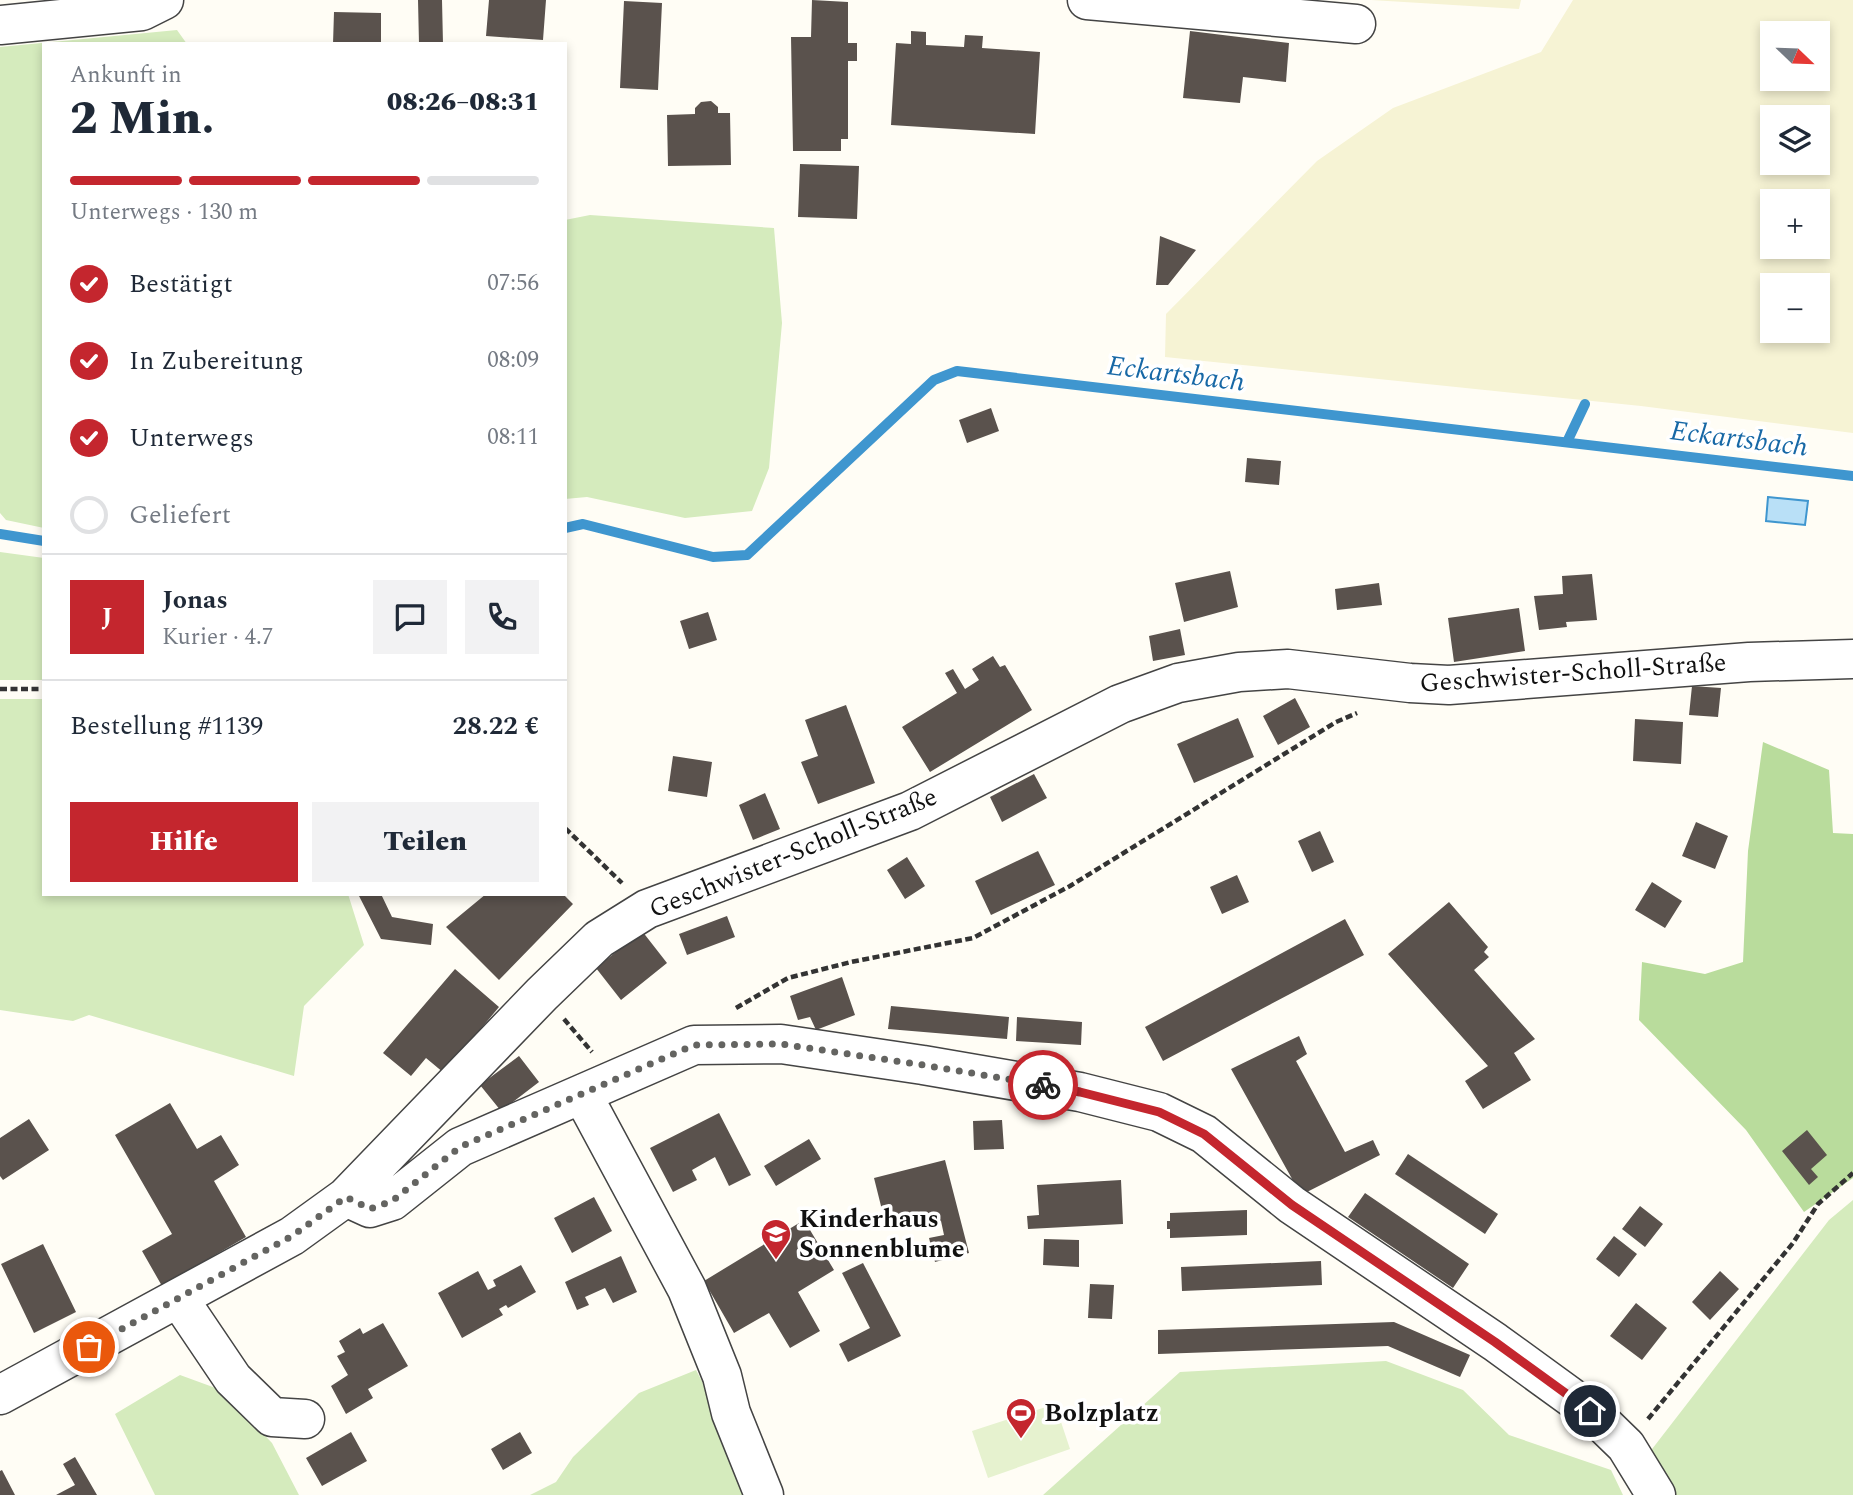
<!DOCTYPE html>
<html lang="de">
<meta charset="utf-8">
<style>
:root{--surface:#fff;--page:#f2f2f3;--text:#1f2937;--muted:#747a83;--line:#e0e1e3;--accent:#c4262e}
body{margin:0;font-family:Spectral,serif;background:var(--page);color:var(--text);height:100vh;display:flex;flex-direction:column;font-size:26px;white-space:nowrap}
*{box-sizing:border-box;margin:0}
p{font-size:23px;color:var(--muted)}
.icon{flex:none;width:38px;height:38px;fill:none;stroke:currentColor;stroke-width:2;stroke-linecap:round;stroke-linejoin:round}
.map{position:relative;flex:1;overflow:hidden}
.panel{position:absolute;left:42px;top:42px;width:525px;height:854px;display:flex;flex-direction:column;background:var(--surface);border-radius:0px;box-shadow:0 4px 10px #0003}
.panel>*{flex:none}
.needle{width:46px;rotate:113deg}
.tools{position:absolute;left:1760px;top:21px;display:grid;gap:14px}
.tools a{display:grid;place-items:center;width:70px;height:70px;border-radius:0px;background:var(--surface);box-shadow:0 4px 10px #0003;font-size:35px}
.pin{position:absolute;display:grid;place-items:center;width:60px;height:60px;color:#fff;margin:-30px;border:4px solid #fff;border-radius:50%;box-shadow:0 2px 7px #0007}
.courier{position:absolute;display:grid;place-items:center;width:70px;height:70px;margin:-35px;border:5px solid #c4262e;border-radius:50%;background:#fff;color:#222;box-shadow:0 2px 9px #0007}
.head em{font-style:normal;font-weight:800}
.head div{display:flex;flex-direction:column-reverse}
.head{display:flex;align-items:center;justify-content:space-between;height:119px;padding:0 28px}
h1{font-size:46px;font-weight:800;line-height:52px}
.bar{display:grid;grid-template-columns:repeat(4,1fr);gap:10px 7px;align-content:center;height:84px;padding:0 28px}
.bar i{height:9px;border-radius:5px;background:var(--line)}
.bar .selected{background:var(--accent)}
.bar p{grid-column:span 4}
.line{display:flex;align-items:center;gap:18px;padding:0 28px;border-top:2px solid var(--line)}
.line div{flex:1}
.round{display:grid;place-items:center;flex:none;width:74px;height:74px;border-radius:0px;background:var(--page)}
ol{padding:0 28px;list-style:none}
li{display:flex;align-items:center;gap:21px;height:77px}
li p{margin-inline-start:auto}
li .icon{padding:7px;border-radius:50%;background:var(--accent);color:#fff;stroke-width:4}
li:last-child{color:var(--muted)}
li i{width:38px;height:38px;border:4px solid var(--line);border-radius:50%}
.primary-button{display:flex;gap:14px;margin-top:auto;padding:14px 28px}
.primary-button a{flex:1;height:80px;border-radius:0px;background:var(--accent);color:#fff;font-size:28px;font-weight:800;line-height:80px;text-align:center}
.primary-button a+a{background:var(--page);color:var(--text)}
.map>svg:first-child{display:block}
.farmland{fill:#f6f3d4;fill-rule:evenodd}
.green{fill:#d5ebbd}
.forest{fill:#b9dc9c}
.pitch{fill:#e6f2cf}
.water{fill:#b9e0f7;stroke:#3f96cf;stroke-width:2}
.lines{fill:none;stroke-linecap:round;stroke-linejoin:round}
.stream{stroke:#3f96cf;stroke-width:10}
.building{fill:#5a524d}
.minor-casing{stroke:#444;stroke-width:41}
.path{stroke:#333;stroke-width:4.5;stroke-dasharray:7 3.5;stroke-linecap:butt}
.minor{stroke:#fff;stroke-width:38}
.done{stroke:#646461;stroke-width:7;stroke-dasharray:0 12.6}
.route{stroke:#c4262e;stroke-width:9}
.labels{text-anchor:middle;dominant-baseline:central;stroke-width:7;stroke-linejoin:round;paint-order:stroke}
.street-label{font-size:26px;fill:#111;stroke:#fff}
.poi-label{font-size:26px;font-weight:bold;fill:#111;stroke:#fff;text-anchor:start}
.water-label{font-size:28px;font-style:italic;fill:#1768a6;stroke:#fff}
</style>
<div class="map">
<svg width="1853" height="1495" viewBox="0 0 1853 1495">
<rect width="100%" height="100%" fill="#fffdf5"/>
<!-- farmland -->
<path class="farmland" d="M1371 0H1521L1519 9Z
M1573 0H1853V433L1641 406 1165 357 1166 314 1317 161 1393 108 1541 52ZM1773 33H1818V79H1773ZM1773 117H1818V163H1773ZM1773 201H1818V247H1773ZM1773 285H1818V331H1773Z"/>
<!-- green -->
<path class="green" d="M177 30 187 44H44V528L6 520 0 513V47Z
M590 215 774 228 782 323 769 468 752 511 685 518 587 497 565 499V220Z
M0 552 44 558V680H0Z
M0 699H44V894H348L364 945 304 1006 294 1076 89 1015 73 1021 0 1010Z
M1853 1200V1495H1671L1649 1453 1829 1220Z
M1386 1361 1463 1390 1509 1435 1611 1470 1623 1495H1043L1180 1372Z
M696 1370 713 1402 749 1495H530L556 1482 573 1457 639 1393Z
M180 1375 221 1390 272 1443 299 1495H155L115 1414Z"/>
<!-- forest -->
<path class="forest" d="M1763 742 1829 770 1833 833 1853 834V1178L1804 1212 1746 1130 1639 1020 1642 962 1705 974 1743 962 1748 851Z"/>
<!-- pitch -->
<path class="pitch" d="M1055 1404 1070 1449 988 1478 972 1431Z"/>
<!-- water -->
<path class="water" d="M1768 497 1808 501 1805 525 1766 521Z"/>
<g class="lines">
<!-- stream -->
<path class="stream" d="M1567 442 1585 404
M565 528 583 524 713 557 747 555 934 380 957 371 1853 476
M0 534 44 541"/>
</g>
<!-- building -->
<path class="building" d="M418 0H442L443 44H419Z
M489 0H546L543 40 486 36Z
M812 0 848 2V43H857V61H848V139H841V151H793L791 37H811Z
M624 1 662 3 658 90 620 88Z
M334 12 381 13V44H333Z
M911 31 926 32V45L964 47 965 35 983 36 982 48 1040 52 1035 134 891 125 896 43 911 44Z
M1190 31 1289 43 1286 82 1243 77 1240 103 1183 98Z
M711 101 718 107V113H730L731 165 668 166 667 115 695 114V108L701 102Z
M800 164 859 166 857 219 798 217Z
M1160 236 1196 250 1168 285H1156Z
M991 408 999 431 967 443 959 420Z
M1247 458 1281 461 1279 485 1245 482Z
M1230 571 1238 607 1184 622 1175 583Z
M1592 574 1597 620 1566 622 1567 627 1539 630 1534 596 1563 594 1562 576Z
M1379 583 1382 605 1337 610 1335 589Z
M1519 608 1525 651 1454 662 1448 618Z
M708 612 717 640 689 649 680 621Z
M1180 629 1185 655 1153 661 1149 636Z
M993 656 1000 667 1005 665 1032 710 930 772 902 727 957 693 945 673 953 669 965 689 979 680 972 669Z
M1692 686 1721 688 1718 717 1689 715Z
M1295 698 1310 727 1278 745 1263 716Z
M846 705 875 783 818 804 801 762 818 756 805 720Z
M1238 718 1254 757 1194 783 1177 744Z
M1635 719 1683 722 1681 764 1633 761Z
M673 756 712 762 707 797 668 791Z
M1034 774 1047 798 1002 822 990 797Z
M765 793 780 829 753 840 739 805Z
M1696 822 1728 836 1715 869 1682 856Z
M1320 831 1334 862 1312 872 1298 841Z
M1038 851 1055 885 991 915 975 881Z
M907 857 925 886 905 899 887 870Z
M1237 875 1249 902 1222 914 1210 887Z
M1652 882 1682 901 1665 928 1635 910Z
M358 894H381L392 917 433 924 431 945 381 939Z
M486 894H563L573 904 499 980 446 927Z
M1449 902 1488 947 1484 952 1489 957 1474 970 1535 1039 1514 1053 1531 1080 1483 1109 1465 1081 1488 1066 1388 954Z
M727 916 735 937 687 955 679 934Z
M1345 919 1364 955 1163 1061 1145 1027Z
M642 931 667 963 621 1000 596 968Z
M455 969 499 1007 444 1073 426 1058 411 1076 383 1053Z
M842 977 855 1015 816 1030 810 1017 798 1020 790 996Z
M891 1006 1009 1017 1007 1039 888 1029Z
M1017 1017 1082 1022 1081 1045 1016 1041Z
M1299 1036 1307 1054 1296 1061 1345 1152 1373 1140 1380 1155 1301 1195 1231 1069Z
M519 1056 539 1082 501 1111 480 1085Z
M170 1103 197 1149 221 1135 239 1165 214 1181 246 1237 162 1286 142 1251 172 1234 115 1135Z
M719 1113 751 1175 729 1186 715 1157 692 1170 697 1180 673 1192 650 1148Z
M29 1119 49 1150 3 1180 0 1176V1138Z
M1002 1120 1004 1149 974 1150 973 1121Z
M1807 1130 1827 1155 1811 1169 1818 1177 1809 1185 1782 1151Z
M809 1139 821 1159 776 1186 764 1166Z
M1408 1154 1498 1214 1485 1234 1395 1174Z
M945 1160 969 1253 935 1262 929 1238 944 1235 941 1221 923 1226 921 1217 886 1226 874 1178Z
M1121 1180 1123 1224 1028 1229 1027 1216 1039 1215 1037 1185Z
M1365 1193 1469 1264 1453 1288 1348 1217Z
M594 1197 612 1231 572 1253 554 1218Z
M1640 1206 1663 1224 1645 1247 1622 1229Z
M1247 1210V1235L1170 1238V1229H1167V1221H1170V1213Z
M804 1220 834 1270 798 1292 820 1331 790 1348 769 1313 734 1333 704 1281Z
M1614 1236 1637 1254 1619 1277 1596 1259Z
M1044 1239 1079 1240V1267L1043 1265Z
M43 1244 76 1312 34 1333 1 1264Z
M621 1256 637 1292 613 1303 605 1288 585 1297 589 1305 577 1310 565 1282Z
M1321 1261 1322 1285 1182 1291 1181 1267Z
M863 1263 901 1336 848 1362 839 1344 870 1328 842 1273Z
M521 1265 536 1292 508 1308 506 1305 499 1309 503 1315 462 1338 438 1293 478 1271 488 1290 496 1286 493 1280Z
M1720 1271 1739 1289 1710 1320 1692 1302Z
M1090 1284 1114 1285 1112 1319 1088 1318Z
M1636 1303 1667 1328 1642 1360 1610 1336Z
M1394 1322 1470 1355 1460 1377 1388 1346 1158 1354V1330Z
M383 1323 408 1366 368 1389 373 1398 346 1414 331 1386 348 1375 337 1356 345 1352 339 1341 360 1328 363 1334Z
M351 1432 367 1461 322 1486 306 1458Z
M520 1432 532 1453 503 1470 491 1449Z
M75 1457 97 1495H56L75 1485 63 1464Z
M2 1470 15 1495H0V1471Z"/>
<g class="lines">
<!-- minor casing -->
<g class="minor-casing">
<path id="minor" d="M1087 0 1356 24
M0 25 142 11 164 0
M582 1094 687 1289 722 1376 731 1413 764 1495
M346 1197 370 1208 392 1201 460 1147 694 1045 781 1044 923 1065 1080 1092 1159 1112 1204 1134 1292 1205 1495 1342 1590 1411 1626 1446 1656 1495
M179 1299 233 1379 272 1417 305 1419
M0 1395 292 1236 346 1197 542 994 599 939 647 909 910 811 1120 704 1178 683 1239 672 1288 669 1410 683 1449 685 1749 662 1853 659"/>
</g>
<!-- path -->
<path class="path" d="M0 689H44
M565 828 622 883
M736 1008 788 978 851 962 973 938 1070 886 1336 722 1357 713
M564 1019 592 1052
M1648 1419 1793 1243 1818 1204 1853 1173"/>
<!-- minor -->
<use href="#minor" class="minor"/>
</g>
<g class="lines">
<!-- done -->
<path class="done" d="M89 1347 292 1236 346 1197 370 1209 392 1201 460 1147 694 1045 781 1044 923 1065 1043 1085"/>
<!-- route -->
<path class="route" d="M1043 1085 1080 1092 1159 1112 1204 1134 1292 1205 1495 1342 1590 1411"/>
</g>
<!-- icons -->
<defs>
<g id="school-pin" transform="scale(1.575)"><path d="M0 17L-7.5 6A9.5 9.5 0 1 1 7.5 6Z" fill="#c4262e" stroke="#fff"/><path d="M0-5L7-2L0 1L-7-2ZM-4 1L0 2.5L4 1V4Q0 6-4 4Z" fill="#fff"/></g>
<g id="stadium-pin" transform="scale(1.575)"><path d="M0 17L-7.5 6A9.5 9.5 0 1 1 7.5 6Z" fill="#c4262e" stroke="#fff"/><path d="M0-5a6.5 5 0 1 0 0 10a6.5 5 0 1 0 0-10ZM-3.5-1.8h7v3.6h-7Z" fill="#fff"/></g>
</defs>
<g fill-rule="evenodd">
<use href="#school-pin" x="776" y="1234"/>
<use href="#stadium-pin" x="1021" y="1413"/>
</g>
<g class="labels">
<!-- street labels -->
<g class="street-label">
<text transform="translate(1573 673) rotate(-4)">Geschwister-Scholl-Straße</text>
<text transform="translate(793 853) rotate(-22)">Geschwister-Scholl-Straße</text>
</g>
<!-- poi labels -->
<g class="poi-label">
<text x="799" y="1219">Kinderhaus<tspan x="799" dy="30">Sonnenblume</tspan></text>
<text x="1044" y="1413">Bolzplatz</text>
</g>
<!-- water labels -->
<g class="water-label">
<text transform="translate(1176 374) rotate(7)">Eckartsbach</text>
<text transform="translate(1739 439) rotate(7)">Eckartsbach</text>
</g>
</g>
</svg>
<div class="tools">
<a><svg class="needle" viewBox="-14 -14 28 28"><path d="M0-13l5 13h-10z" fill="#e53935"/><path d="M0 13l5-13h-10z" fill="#747a83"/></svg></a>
<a><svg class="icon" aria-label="layers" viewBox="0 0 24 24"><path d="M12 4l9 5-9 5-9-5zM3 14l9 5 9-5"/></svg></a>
<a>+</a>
<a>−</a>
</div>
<div class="pin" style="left:89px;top:1347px;background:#ea580c"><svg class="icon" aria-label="bag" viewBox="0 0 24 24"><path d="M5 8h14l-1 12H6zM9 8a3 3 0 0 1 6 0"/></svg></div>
<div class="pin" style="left:1590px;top:1411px;background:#1f2937"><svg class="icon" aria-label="home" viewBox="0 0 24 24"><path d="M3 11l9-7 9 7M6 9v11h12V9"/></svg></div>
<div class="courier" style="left:1043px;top:1085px"><svg class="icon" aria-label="bike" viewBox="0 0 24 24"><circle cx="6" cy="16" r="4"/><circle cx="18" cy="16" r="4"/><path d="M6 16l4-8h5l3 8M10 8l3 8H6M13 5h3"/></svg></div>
<section class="panel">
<div class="head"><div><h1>2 Min.</h1><p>Ankunft in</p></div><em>08:26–08:31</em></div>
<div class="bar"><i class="selected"></i><i class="selected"></i><i class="selected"></i><i></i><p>Unterwegs · 130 m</p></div>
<ol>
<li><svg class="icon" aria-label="check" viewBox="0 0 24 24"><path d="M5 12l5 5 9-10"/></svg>Bestätigt<p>07:56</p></li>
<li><svg class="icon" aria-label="check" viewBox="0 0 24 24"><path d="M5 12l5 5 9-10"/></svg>In Zubereitung<p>08:09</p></li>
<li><svg class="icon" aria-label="check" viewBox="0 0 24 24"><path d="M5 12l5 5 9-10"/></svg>Unterwegs<p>08:11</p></li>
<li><i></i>Geliefert</li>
</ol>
<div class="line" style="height:126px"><b class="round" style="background:var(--accent);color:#fff">J</b><div><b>Jonas</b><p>Kurier · 4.7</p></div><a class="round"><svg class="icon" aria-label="chat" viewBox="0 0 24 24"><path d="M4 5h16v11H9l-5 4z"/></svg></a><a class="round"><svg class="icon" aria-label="phone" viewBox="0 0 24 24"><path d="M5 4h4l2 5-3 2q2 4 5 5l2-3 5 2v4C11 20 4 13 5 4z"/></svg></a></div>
<div class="line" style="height:91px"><div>Bestellung #1139</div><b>28.22 €</b></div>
<div class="primary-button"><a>Hilfe</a><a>Teilen</a></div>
</section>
</div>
